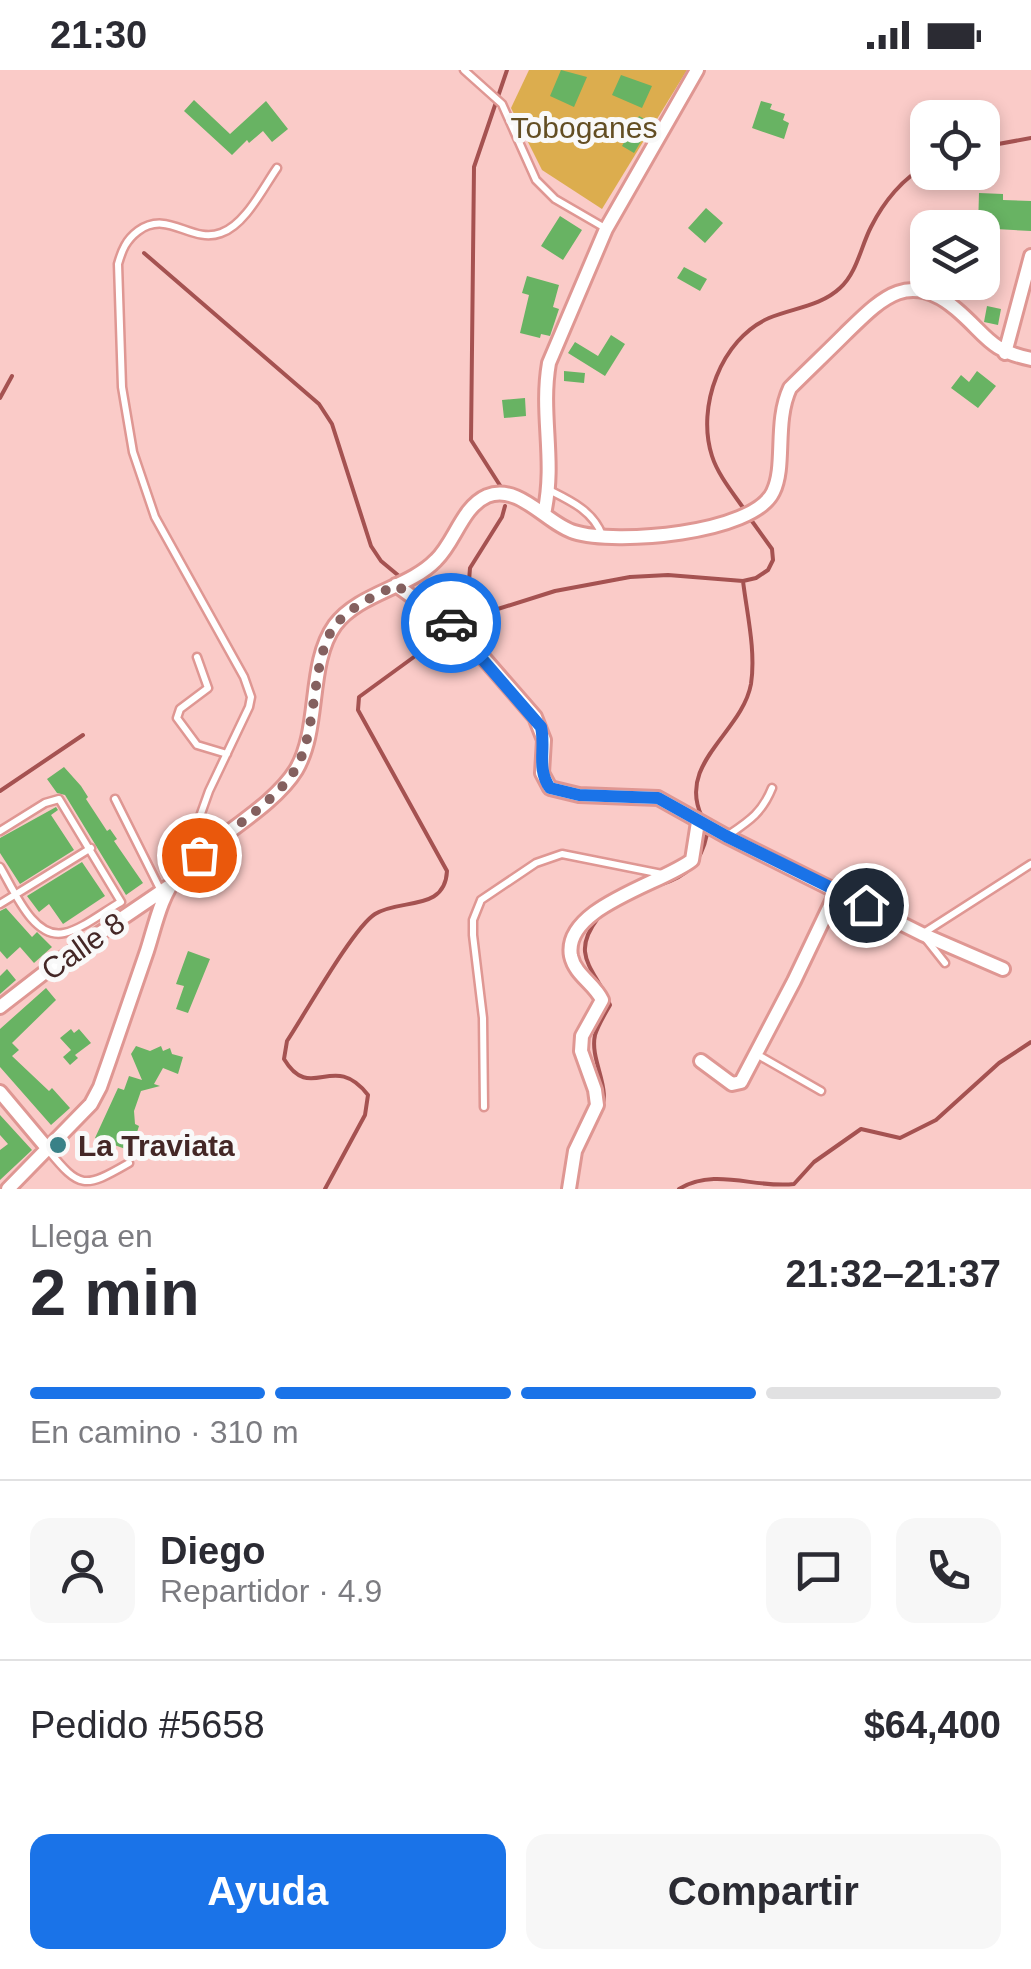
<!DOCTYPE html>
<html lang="es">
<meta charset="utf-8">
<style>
:root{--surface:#fff;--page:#f7f7f7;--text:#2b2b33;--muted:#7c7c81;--line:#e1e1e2;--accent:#1a73e8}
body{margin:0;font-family:Arial,sans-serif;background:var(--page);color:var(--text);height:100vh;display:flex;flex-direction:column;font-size:38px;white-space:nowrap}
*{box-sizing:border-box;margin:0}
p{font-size:32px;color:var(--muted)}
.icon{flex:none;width:55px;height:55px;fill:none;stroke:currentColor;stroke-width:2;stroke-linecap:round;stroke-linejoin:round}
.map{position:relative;height:1119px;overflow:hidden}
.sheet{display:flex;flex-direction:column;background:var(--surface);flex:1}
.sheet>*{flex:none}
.controls{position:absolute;left:910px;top:30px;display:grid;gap:20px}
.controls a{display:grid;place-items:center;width:90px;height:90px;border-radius:20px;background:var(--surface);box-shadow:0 5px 15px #0003;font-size:50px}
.pin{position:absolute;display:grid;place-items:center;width:85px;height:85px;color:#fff;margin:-42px;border:5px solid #fff;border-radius:50%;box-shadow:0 2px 10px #0007}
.courier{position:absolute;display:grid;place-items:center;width:100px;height:100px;margin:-50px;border:8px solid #1a73e8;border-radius:50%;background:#fff;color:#222;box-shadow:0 2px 12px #0007}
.summary em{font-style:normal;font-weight:600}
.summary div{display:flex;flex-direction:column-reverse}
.summary{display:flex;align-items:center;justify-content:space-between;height:170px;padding:0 30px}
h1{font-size:65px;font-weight:600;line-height:75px}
.bar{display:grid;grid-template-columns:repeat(4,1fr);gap:15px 10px;align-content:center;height:120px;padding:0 30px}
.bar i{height:12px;border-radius:8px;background:var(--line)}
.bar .on{background:var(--accent)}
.bar p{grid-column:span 4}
.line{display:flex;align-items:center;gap:25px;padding:0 30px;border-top:2px solid var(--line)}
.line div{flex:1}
.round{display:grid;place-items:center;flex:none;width:105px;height:105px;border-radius:20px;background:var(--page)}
.cta{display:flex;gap:20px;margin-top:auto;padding:20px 30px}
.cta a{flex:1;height:115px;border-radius:20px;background:var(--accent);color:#fff;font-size:40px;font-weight:600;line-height:115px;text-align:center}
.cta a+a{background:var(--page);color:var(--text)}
.status{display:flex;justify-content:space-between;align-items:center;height:70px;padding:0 50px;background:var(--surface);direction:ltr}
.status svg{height:28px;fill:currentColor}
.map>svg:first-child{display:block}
.green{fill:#dcad4e}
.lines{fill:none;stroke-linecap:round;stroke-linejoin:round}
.stream{stroke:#a55251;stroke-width:4}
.building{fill:#68b363}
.service-casing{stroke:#df9793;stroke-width:11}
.minor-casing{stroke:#df9793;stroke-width:18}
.service{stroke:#fff;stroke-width:6}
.minor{stroke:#fff;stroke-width:12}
.done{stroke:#84605f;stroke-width:10;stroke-dasharray:0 18}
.route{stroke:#1a73e8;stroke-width:12}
.poi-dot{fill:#398187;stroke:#f9f9f9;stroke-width:4}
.labels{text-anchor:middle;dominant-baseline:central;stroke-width:10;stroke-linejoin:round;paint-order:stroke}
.park-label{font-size:30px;fill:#634e23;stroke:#f9f9f9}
.street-label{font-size:30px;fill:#442726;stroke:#f9f9f9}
.poi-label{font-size:30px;font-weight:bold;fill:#442726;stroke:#f9f9f9;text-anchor:start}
</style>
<div class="status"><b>21:30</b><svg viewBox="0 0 49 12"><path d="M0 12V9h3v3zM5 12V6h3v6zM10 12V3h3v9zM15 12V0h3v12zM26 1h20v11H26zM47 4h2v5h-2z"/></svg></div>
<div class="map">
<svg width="1031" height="1119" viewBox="0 0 1031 1119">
<rect width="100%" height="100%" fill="#facbc8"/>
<!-- green -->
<path class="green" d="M529 0H687L602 139 542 100 511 38Z"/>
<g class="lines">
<!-- stream -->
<path class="stream" d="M982 77 1031 68
M144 183 319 334 332 354 371 476 381 491 399 506
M0 328 12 306
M501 417 471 370 474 97 507 0
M744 439C733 423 718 405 712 386 696 337 721 269 769 248 793 238 821 236 840 218 857 203 861 176 871 157 883 133 903 107 928 95
M466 549 470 498 502 447 505 436
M0 721 83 665
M702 747C676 693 742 663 751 614 756 581 747 544 743 511
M659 815C687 807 701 793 707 764
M598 848C569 886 595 898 610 935 605 944 598 955 595 965 589 992 615 1021 598 1045
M325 1119 365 1045 368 1025C333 980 311 1034 284 989L287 971C305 944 353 858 375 844 401 828 445 842 447 801L358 640 359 627 466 549 555 521 630 507 668 505 743 511 756 508 768 500 773 490 772 479 749 447
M679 1119C716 1097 755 1119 794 1114L814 1092 861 1059 900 1068 936 1050 999 993 1031 972"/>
</g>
<!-- building -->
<path class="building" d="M561 0 587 7 574 37 550 26Z
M621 5 652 16 642 38 612 25Z
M194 30 230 64 266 31 288 59 272 72 263 61 249 73 247 70 232 85 184 41Z
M761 31 772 34 770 39 785 44 783 50 789 53 784 69 752 58Z
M639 46 652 53 634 83 622 76Z
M979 123 1003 124V130L1031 131V161L978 158Z
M706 138 723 153 705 173 688 158Z
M560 146 582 160 563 190 541 176Z
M684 197 707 209 700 221 677 208Z
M527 206 559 215 553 237 559 239 550 266 541 264 540 268 520 263 529 225 522 223Z
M987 236 1001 239 998 255 984 252Z
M611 265 625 274 605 306 568 283 575 272 598 286Z
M564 301 585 303 584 313 564 311Z
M977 301 996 316 978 338 951 318 961 305 969 312Z
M525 328 526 346 504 348 502 330Z
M64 697 81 716 88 727 86 729 107 761 110 759 117 769 114 771 143 813 126 825 65 725 57 723 47 709Z
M56 737 58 740 51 745 74 780 20 814 0 783V768Z
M82 792 105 826 63 854 49 834 39 842 27 826Z
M6 838 32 867 37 862 52 877 34 893 20 877 7 889 0 881V841Z
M188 881 210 889 188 943 176 939 184 916 176 914Z
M7 899 16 910 0 924V906Z
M46 918 56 930 12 973 19 980 12 986 49 1021 52 1018 70 1038 51 1055 0 997V959Z
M71 959 74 963 79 959 91 973 75 985 78 988 70 995 63 987 71 980 60 968Z
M136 976 150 981 161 976 163 981 170 978 172 984 183 987 178 1004 163 998 154 1014 160 1016 141 1021 134 1041 135 1054 139 1056 131 1081 95 1068 118 1018 124 1020 129 1006 142 1010 131 984Z
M0 1045 32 1080 0 1110V1080L8 1074 0 1065Z"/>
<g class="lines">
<!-- service casing -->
<g class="service-casing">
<path id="service" d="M464 0 502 34 536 110 555 129 605 158
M549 420C571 431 593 441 602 465
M197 587 208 618 180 639 177 648 197 675 227 684
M115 729 161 821
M0 761 45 733 59 729 121 832C104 841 83 859 64 863 33 870 13 818 0 797
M727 766C749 751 762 743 772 718
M182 797 209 721 249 637 251 627 244 607 155 447 133 382 122 317 118 194C122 180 126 170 138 161 168 139 191 174 221 163 245 155 263 118 277 98
M0 834 91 778
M945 893 922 864 1031 794
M758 985 821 1021
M484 1037 483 948 473 865V850L481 830 536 793 562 784 662 804
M48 1080C80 1119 84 1119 129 1093"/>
</g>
<!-- minor casing -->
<g class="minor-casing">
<path id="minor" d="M1005 283 1031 186
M544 444C556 390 540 345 549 293L606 159 697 0
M396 515 461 562 535 647 544 670 542 703 550 718 579 725 658 728 726 766 922 864 1003 899
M0 937 62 889 168 817
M701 991 732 1014 741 1012 794 911 837 821
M0 1022 47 1078
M8 1119 91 1034 100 1017C116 972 131 927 147 881 155 856 161 825 178 805 210 769 272 739 296 700 321 658 307 594 335 555 359 523 409 518 436 490 455 472 462 437 487 426 519 413 547 454 574 462 615 475 753 464 773 422 786 396 774 352 790 318 808 300 827 282 845 264 881 229 908 199 956 239 987 265 988 280 1031 289
M569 1119 575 1081 597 1035 595 1020 581 981 582 966 602 930C595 914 575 905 571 886 562 837 664 813 692 790L698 752"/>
</g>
<!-- service -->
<use href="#service" class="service"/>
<!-- minor -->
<use href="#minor" class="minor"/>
</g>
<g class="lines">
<!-- done -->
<path class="done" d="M199 785C228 761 278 730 296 698 319 659 310 582 338 552 353 535 377 525 396 515L451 553"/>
<!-- route -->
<path class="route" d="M451 553 541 657C546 678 536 699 550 718L579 725 658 728 726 766 866 835"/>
</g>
<!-- markers -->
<circle class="poi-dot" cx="58" cy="1075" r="10"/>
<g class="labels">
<!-- park labels -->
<g class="park-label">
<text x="584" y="57">Toboganes</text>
</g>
<!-- street labels -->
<g class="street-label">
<text transform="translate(83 876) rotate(-35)">Calle 8</text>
</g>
<!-- poi labels -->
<g class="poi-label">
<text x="78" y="1075">La Traviata</text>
</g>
</g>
</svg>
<div class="controls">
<a><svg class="icon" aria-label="locate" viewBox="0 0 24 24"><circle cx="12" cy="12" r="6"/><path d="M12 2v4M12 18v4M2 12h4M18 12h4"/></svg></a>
<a><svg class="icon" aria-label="layers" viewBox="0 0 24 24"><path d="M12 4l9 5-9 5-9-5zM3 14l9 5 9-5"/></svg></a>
</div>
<div class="pin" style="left:199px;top:785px;background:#ea580c"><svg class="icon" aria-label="bag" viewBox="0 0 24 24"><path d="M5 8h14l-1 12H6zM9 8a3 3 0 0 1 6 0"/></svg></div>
<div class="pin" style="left:866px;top:835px;background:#1f2937"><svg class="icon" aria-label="home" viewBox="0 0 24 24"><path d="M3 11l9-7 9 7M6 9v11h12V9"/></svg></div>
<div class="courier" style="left:451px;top:553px"><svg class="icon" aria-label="car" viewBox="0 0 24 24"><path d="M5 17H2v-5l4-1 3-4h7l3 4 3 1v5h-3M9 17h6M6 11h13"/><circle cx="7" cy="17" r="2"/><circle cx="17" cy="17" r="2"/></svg></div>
</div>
<section class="sheet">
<div class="summary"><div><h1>2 min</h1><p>Llega en</p></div><em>21:32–21:37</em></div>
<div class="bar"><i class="on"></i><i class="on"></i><i class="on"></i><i></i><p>En camino · 310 m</p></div>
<div class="line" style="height:180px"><a class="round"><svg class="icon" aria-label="person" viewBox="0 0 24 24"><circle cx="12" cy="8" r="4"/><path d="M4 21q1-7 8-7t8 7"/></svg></a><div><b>Diego</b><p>Repartidor · 4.9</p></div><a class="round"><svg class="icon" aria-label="chat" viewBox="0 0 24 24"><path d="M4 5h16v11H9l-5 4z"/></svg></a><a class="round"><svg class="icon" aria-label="phone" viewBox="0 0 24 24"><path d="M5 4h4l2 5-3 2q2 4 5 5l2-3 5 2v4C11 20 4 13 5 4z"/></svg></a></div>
<div class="line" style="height:130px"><div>Pedido #5658</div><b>$64,400</b></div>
<div class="cta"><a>Ayuda</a><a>Compartir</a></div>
</section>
